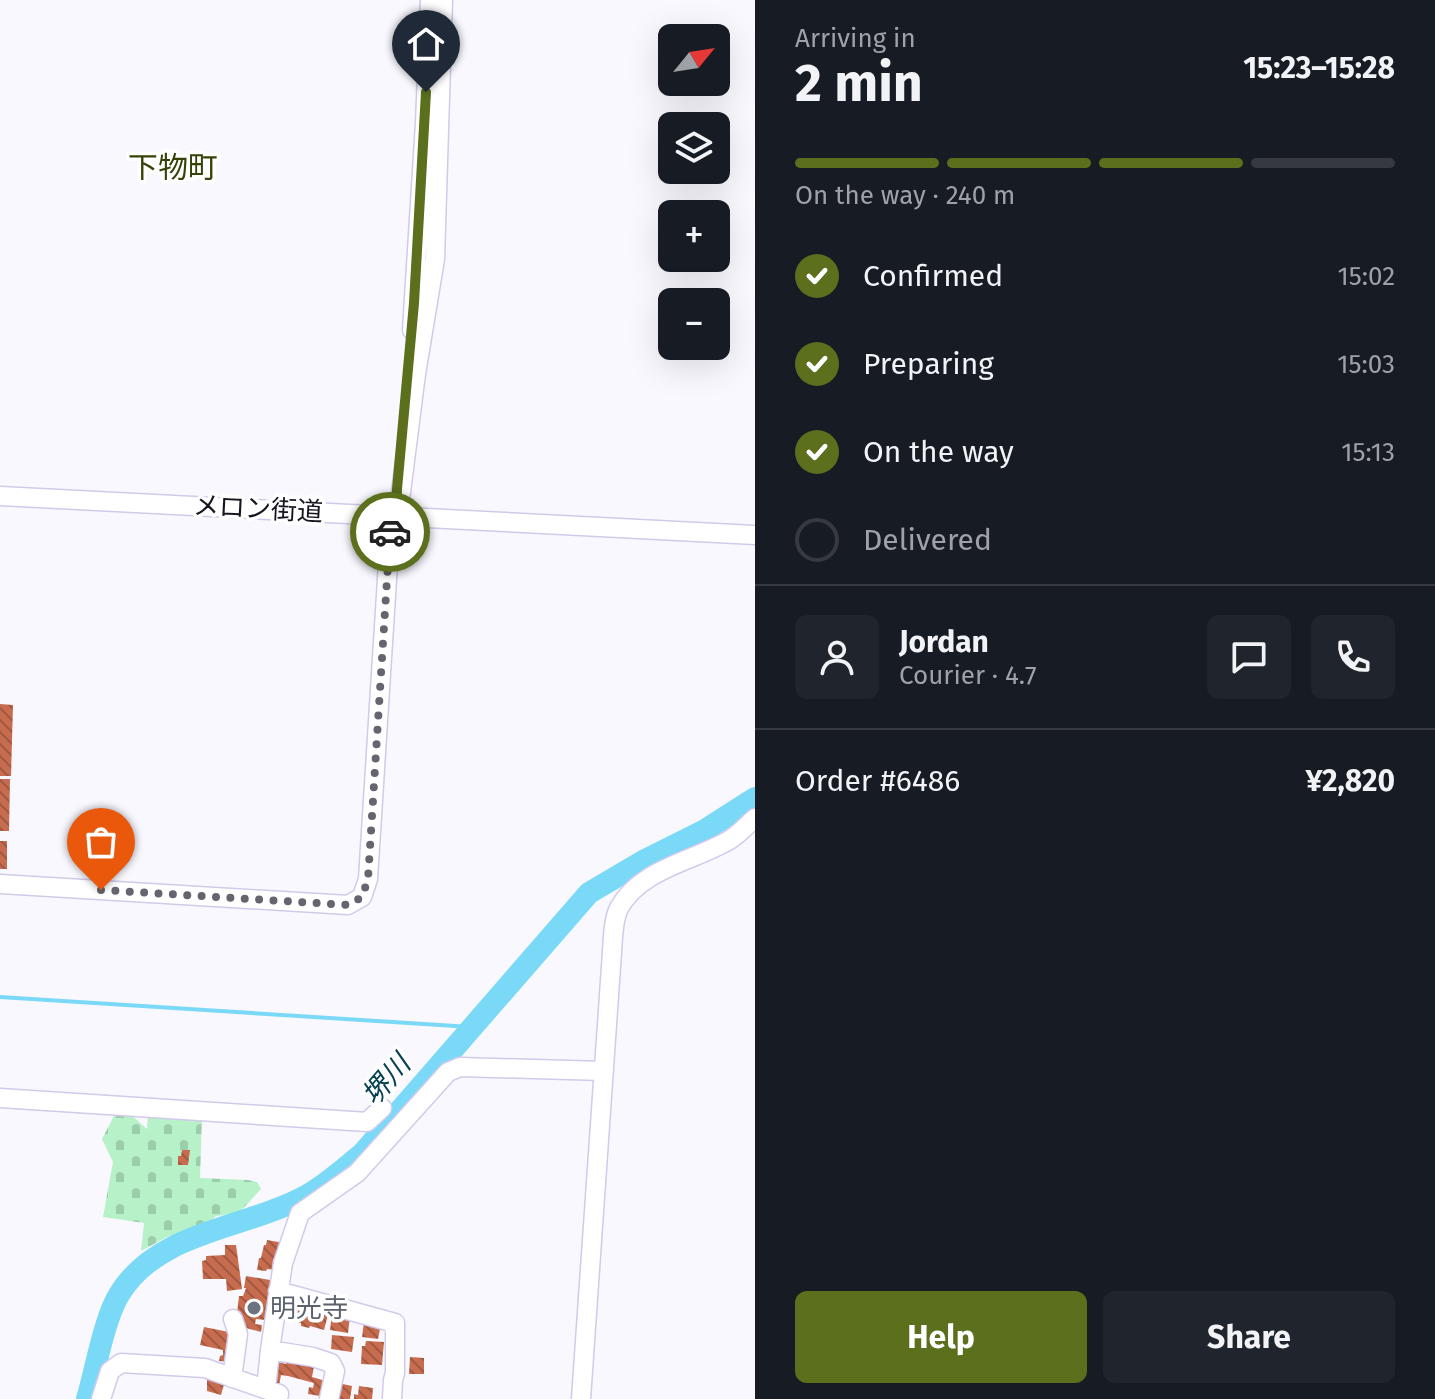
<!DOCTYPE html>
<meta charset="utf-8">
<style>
:root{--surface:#171b24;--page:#20242c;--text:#f1f3f6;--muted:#9ea1a6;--line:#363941;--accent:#5b6f1d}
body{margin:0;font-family:"Fira Sans","Noto Sans JP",sans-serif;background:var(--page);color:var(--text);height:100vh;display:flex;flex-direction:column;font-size:30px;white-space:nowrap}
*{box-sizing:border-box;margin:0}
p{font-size:26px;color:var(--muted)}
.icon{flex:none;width:44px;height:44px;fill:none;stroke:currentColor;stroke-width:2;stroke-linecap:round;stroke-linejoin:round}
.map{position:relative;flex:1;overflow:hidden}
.details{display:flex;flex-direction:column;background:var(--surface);width:680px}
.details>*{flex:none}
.needle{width:52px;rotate:60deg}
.buttons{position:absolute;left:658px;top:24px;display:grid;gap:16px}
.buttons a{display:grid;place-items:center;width:72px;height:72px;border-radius:12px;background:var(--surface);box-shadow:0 8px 32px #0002;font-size:40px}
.pin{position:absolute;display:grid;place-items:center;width:68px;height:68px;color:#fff;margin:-82px -34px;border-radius:50% 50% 50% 0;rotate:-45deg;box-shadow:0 0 8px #0007}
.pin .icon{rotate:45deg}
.courier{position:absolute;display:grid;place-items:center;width:80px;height:80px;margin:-40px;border:6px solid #5b6f1d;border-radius:50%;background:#fff;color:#222;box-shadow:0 2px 10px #0007}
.overview em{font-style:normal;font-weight:700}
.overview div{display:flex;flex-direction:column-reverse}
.overview{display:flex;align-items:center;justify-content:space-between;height:136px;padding:0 40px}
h1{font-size:52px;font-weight:700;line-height:60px}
.bar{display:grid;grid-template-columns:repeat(4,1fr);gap:12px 8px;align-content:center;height:96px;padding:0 40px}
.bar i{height:10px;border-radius:6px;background:var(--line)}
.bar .on{background:var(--accent)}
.bar p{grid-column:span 4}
.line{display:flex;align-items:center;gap:20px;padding:0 40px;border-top:2px solid var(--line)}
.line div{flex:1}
.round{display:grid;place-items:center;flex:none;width:84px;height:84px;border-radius:12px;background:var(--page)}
ol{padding:0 40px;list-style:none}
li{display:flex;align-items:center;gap:24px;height:88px}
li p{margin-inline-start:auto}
li .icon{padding:8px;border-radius:50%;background:var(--accent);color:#fff;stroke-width:4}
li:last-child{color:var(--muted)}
li i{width:44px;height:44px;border:4px solid var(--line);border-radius:50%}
.action{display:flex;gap:16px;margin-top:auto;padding:16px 40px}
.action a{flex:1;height:92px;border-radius:12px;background:var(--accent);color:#fff;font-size:32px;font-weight:700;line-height:92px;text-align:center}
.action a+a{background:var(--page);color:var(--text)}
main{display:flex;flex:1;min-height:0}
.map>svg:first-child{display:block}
.cemetery{fill:url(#cemetery-stones)}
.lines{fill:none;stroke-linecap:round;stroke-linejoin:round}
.stream{stroke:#7ad9f7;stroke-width:4}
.river{stroke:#7ad9f7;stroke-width:22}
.building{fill:url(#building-back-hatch)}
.minor-casing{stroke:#d1caea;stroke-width:21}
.minor{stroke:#fff;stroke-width:18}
.done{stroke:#66646e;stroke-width:8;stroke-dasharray:0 14.4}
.route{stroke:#5b6f1d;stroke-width:10}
.worship-dot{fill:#6b7280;stroke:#fff;stroke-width:3}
.labels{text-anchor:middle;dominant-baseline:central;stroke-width:7;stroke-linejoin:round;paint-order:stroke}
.street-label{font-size:26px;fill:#171420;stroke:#fff}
.worship-label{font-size:26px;fill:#5b616d;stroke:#fff;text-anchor:start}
.water-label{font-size:28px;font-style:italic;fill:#064252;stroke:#fff}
.quarter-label{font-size:30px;fill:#354208;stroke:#fff}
</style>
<main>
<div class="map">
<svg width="755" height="1399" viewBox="0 0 755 1399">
<defs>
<pattern id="cemetery-stones" width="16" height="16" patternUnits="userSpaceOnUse" patternTransform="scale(2)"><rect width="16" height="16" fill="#b7f1c8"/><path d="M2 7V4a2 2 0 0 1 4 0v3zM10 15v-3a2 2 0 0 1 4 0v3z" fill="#9dceac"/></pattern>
<pattern id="building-back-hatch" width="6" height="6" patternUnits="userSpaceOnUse" patternTransform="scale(2)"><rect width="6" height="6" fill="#c76c4e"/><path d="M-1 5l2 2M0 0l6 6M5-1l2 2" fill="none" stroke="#a15840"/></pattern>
</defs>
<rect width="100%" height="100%" fill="#f9f8fe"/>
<!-- cemetery -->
<path class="cemetery" d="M116 1112H128L147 1129 148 1113 202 1117 200 1178 248 1180 257 1182 261 1189 239 1213 216 1216 212 1220 167 1237 141 1251 144 1223 103 1217 113 1162 102 1139Z"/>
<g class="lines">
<!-- stream -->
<path class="stream" d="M0 997 471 1027"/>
<!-- river -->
<path class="river" d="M87 1399C96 1369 104 1318 120 1293 159 1231 243 1229 302 1198 324 1187 343 1169 362 1154L589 893 645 860 705 830 755 798"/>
</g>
<!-- building -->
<path class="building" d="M0 704 13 705 11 776H0Z
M0 779H10L9 831H0Z
M0 841H7V869H0Z
M182 1150H190L188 1165H178V1156H181Z
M267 1240 284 1243 276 1270 267 1269 266 1271 257 1270 259 1258H261L264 1245H266Z
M225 1245H236L242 1289 227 1291 226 1279H203L202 1261 206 1260V1256L225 1255Z
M246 1276 276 1281 265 1320 256 1319 255 1324 262 1325 261 1332 239 1326 237 1313 239 1296H243L245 1291 246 1288H244Z
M289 1299 329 1311 324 1330 310 1326 309 1328 301 1326V1323L294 1321 295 1319 284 1317Z
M332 1314 350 1316 348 1333 330 1330Z
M364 1322 381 1324 378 1339 362 1337Z
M204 1327 234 1333 230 1362 219 1361 220 1356 223 1355V1350L200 1345Z
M332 1335 354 1337 352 1352 331 1349Z
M366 1341 384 1342 382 1365 361 1364 362 1346H365Z
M286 1356 315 1361 312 1377 329 1382 326 1397 308 1394 309 1387 313 1388 314 1383 288 1376 281 1375 279 1386 270 1384 272 1361 286 1364Z
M410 1357 424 1358V1374H409Z
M207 1375 225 1381 221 1395 207 1391Z
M338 1383 352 1386 350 1399H335Z
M359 1386 373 1388 372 1399H354V1394L358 1395Z"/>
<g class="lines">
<!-- minor casing -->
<g class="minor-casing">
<path id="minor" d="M412 330 425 123 430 0
M0 496 755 535
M396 516 401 492 416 374 435 259 443 0
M0 884 348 905 362 897 368 879 391 516
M0 1098 367 1122 382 1108
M278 1291 395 1323V1373L393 1380 392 1399
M232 1378 238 1334 233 1319
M266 1389 270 1350
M101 1399 110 1371 121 1363 205 1368 279 1394 278 1399
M329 1399 335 1371 331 1363 313 1357 270 1350 283 1263 300 1213 357 1173 448 1072 460 1067 604 1071
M581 1399 612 952C613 938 613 920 619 908 641 868 695 861 731 839 740 833 747 825 755 818"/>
</g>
<!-- minor -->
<use href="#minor" class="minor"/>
</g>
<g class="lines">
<!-- done -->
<path class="done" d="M101 890 348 905 362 897 368 879 390 532"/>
<!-- route -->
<path class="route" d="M390 532 391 516H396L397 489 414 303 426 92"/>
</g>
<!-- markers -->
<circle class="worship-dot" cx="254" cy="1308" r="8"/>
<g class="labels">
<!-- street labels -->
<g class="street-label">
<text transform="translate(258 509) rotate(3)">メロン街道</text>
</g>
<!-- worship labels -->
<g class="worship-label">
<text x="270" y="1308">明光寺</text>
</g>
<!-- water labels -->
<g class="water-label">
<text transform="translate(386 1080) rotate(-49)">堺川</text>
</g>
<!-- quarter labels -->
<g class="quarter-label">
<text x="173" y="168">下物町</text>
</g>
</g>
</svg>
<div class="buttons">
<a><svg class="needle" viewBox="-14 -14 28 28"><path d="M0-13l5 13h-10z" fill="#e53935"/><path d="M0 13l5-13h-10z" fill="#9ea1a6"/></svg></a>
<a><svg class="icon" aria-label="layers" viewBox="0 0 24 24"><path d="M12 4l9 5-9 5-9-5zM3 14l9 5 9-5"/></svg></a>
<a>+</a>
<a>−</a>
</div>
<div class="pin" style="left:101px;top:890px;background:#ea580c"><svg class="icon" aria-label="bag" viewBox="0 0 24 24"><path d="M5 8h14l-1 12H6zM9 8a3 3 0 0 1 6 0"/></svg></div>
<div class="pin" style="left:426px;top:92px;background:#1f2937"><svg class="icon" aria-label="home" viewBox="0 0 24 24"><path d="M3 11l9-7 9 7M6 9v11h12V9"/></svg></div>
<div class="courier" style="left:390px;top:532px"><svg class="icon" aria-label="car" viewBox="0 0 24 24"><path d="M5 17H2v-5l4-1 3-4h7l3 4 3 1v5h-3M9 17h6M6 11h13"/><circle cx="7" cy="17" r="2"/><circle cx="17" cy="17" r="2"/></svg></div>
</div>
<section class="details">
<div class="overview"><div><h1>2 min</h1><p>Arriving in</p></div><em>15:23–15:28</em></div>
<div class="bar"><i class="on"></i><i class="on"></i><i class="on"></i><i></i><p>On the way · 240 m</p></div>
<ol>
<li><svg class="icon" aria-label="check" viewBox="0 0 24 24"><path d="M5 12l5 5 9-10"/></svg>Confirmed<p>15:02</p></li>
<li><svg class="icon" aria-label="check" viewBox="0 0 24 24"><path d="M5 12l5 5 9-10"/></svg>Preparing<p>15:03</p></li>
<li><svg class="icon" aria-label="check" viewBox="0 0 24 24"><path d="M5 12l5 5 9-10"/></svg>On the way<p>15:13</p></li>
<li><i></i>Delivered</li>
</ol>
<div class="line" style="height:144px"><a class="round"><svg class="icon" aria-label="person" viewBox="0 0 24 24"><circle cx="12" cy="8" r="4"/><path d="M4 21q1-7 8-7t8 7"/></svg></a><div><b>Jordan</b><p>Courier · 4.7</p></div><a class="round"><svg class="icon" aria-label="chat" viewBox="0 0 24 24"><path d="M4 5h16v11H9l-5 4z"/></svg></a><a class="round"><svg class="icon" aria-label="phone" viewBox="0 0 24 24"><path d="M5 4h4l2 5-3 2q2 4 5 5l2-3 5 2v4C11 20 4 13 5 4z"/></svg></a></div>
<div class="line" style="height:104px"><div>Order #6486</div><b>¥2,820</b></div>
<div class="action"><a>Help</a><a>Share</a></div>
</section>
</main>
